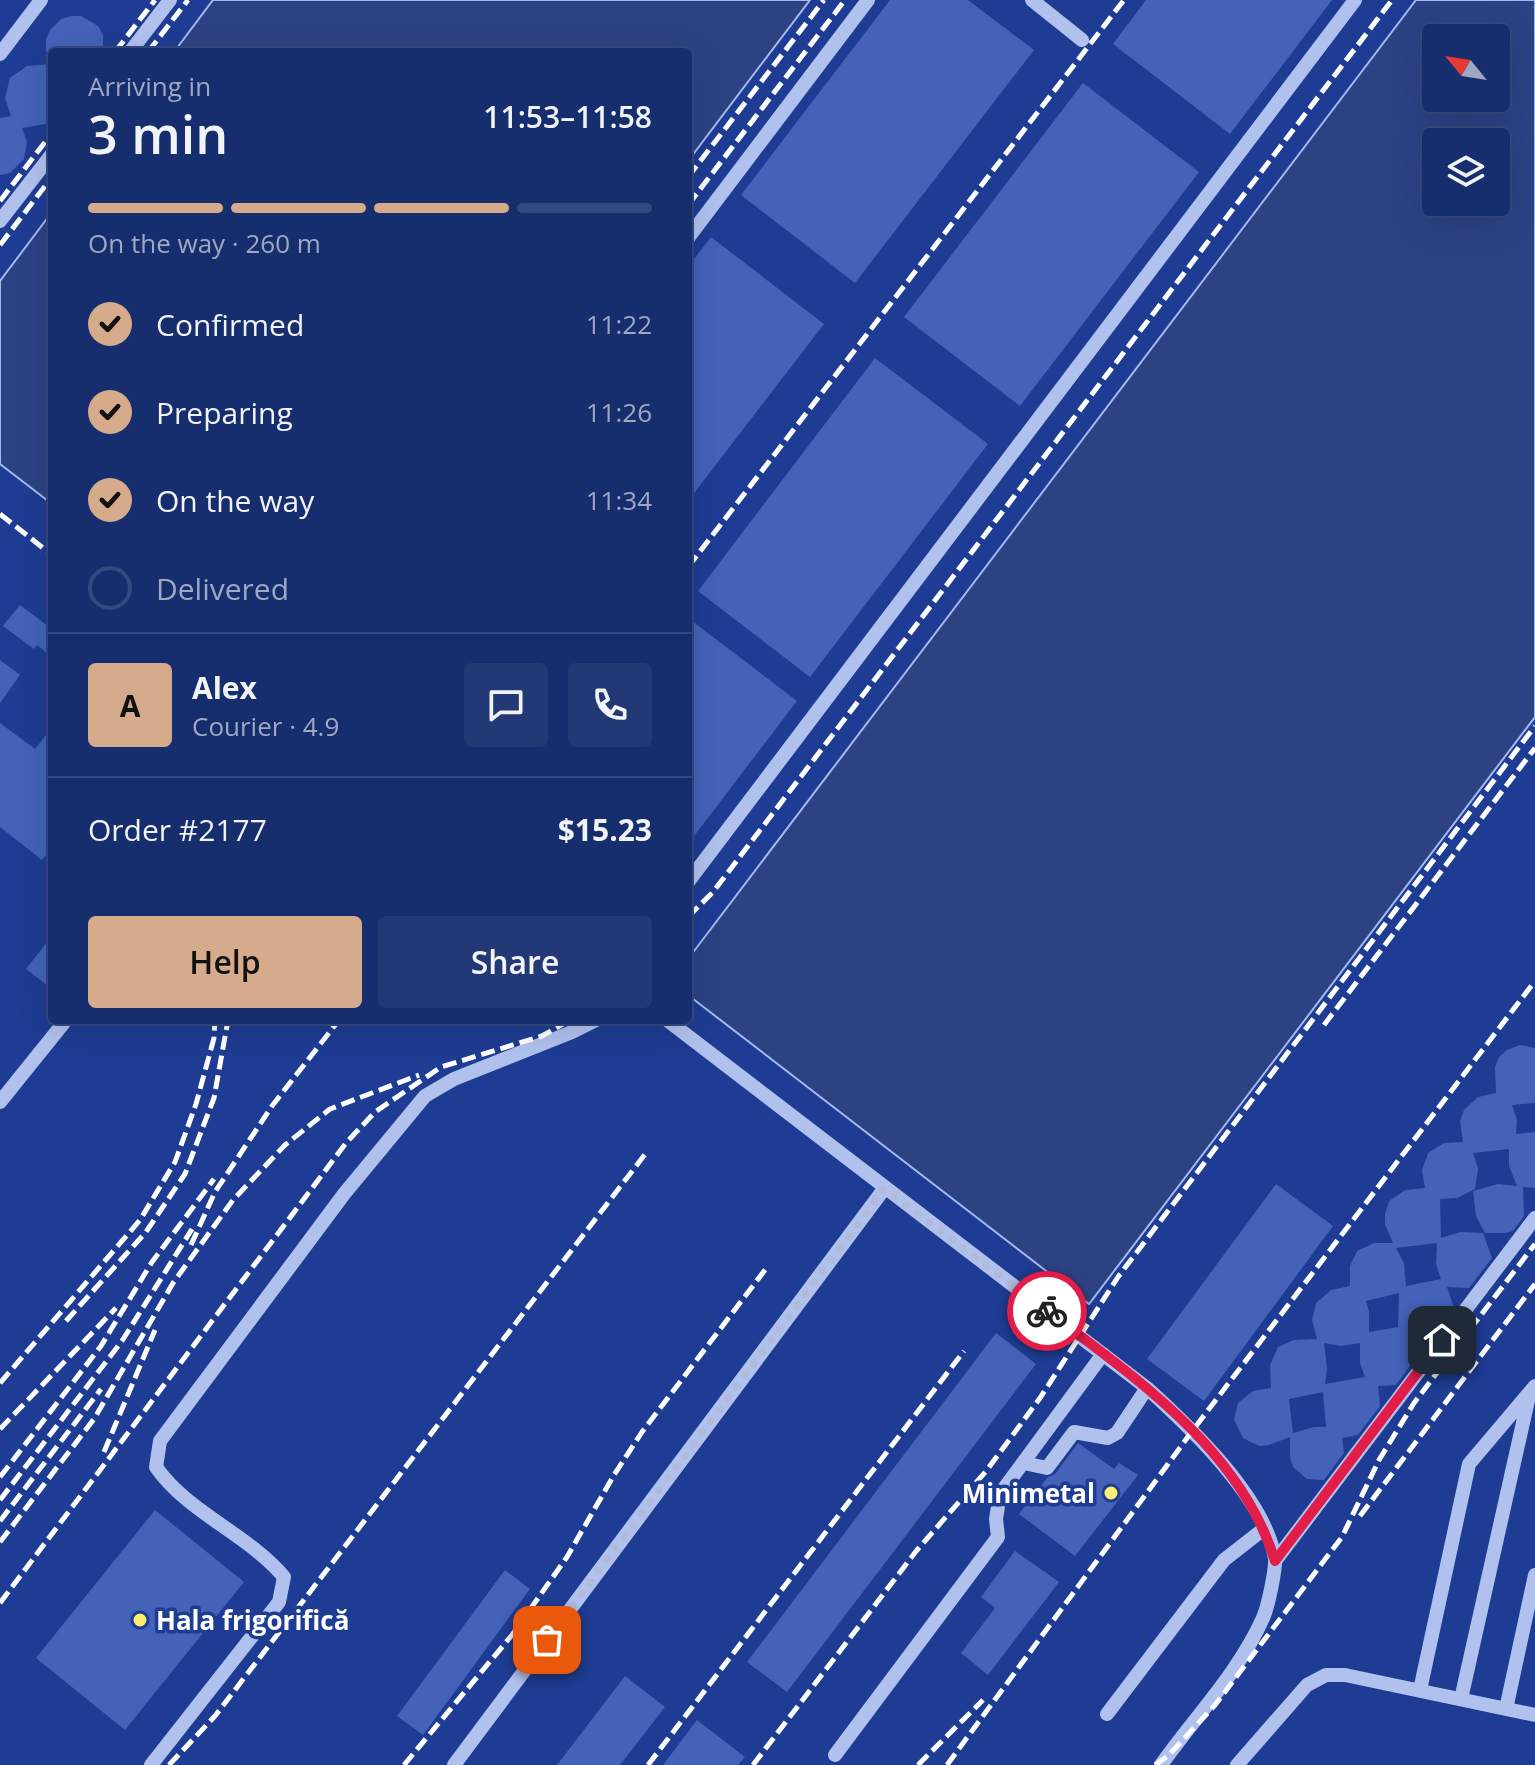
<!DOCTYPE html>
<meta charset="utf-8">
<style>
:root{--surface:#162d6e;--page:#233976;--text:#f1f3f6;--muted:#9ea8c2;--line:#354981;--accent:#d6ab8b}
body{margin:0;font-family:"Open Sans",sans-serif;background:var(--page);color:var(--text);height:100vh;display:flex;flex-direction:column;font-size:30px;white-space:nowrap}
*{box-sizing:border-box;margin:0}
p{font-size:26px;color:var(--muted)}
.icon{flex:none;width:44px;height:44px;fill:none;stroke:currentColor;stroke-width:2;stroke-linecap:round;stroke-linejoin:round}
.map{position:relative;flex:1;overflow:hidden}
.panel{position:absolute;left:48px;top:48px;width:644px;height:976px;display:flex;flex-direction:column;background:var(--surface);border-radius:8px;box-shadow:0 8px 32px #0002,0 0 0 2px var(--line)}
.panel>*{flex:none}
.needle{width:52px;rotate:300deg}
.fabs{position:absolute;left:1422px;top:24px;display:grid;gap:16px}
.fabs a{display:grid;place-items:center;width:88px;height:88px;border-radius:8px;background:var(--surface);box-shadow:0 8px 32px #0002,0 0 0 2px var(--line);font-size:40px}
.pin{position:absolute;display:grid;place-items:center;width:68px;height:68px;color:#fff;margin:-34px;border-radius:16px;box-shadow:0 4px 12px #0006}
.courier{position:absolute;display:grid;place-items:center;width:80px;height:80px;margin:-40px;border:6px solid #e11d48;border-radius:50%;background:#fff;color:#222;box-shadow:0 2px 10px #0007}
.head em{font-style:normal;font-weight:600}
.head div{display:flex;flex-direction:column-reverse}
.head{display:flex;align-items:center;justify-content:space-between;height:136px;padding:0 40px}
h1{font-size:52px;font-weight:600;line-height:60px}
.bar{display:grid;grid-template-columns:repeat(4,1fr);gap:12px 8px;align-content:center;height:96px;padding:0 40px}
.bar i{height:10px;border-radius:6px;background:var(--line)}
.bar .active{background:var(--accent)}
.bar p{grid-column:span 4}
.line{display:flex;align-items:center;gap:20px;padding:0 40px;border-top:2px solid var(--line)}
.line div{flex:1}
.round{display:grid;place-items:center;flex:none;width:84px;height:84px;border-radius:8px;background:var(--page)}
ol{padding:0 40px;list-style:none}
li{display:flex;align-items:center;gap:24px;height:88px}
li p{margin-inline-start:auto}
li .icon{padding:8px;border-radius:50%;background:var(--accent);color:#111;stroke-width:4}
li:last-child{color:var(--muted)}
li i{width:44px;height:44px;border:4px solid var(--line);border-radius:50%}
.button{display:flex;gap:16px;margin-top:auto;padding:16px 40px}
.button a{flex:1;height:92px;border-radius:8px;background:var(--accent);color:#111;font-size:32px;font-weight:600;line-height:92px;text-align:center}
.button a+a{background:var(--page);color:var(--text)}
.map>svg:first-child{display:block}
.water{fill:#2c4283;stroke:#a3b9f0;stroke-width:2;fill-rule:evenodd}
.building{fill:#4362b8;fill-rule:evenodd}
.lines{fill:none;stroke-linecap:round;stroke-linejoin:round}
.minor{stroke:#b0c1ee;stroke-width:14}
.rail{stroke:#fff;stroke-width:5;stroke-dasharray:14 6;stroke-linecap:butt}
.done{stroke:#b0bbd9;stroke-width:8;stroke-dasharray:0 14.4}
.route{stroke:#e11d48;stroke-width:10}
.poi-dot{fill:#fdee6f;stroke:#1e3c93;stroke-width:3}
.labels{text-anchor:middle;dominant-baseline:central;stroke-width:7;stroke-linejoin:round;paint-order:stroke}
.poi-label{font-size:26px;font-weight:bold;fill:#fff;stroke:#1e3c93;text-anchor:end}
</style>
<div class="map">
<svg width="1535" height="1765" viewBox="0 0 1535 1765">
<rect width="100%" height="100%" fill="#1e3c93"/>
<!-- water -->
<path class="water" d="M213 0H810L688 161V52H174Z
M1416 0H1535V717L1089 1304 688 995V959ZM1496 38V98H1436V38ZM1496 142V202H1436V142Z
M52 212V504L0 464V281Z"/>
<!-- building -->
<path class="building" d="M890 0H968L1034 50 855 283 741 195Z
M1146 0H1332L1230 134 1113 44Z
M71 16H81L98 26 103 35V52H46V39L50 30 61 19Z
M52 64V120L45 124 22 128 27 142 24 159 10 173 0 175V118L11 116 5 98 10 78 27 66Z
M1083 83 1199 172 1020 406 904 317Z
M711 237 824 324 688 501V267Z
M875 358 988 444 810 677 698 591Z
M20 605 52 629V657L37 645 34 649 3 626Z
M688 618 797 701 688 844Z
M0 660 20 675 0 703Z
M0 723 35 749 52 727V847L42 860 0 827Z
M52 936V989L26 969Z
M1520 1045 1535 1048V1103L1512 1105 1517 1120 1516 1134 1535 1132V1188L1523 1187 1524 1216 1513 1231 1505 1233H1485L1476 1216 1473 1191 1498 1184 1517 1186 1509 1166V1149L1473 1153 1478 1169 1475 1189 1457 1198 1440 1199 1441 1238 1461 1232 1483 1233 1492 1258 1469 1288 1447 1287 1454 1308 1432 1338 1415 1337 1416 1358 1396 1385 1378 1386 1380 1406 1358 1435 1342 1438 1344 1453 1324 1480 1307 1479 1293 1467 1290 1458V1437L1269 1445 1259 1446 1243 1438 1234 1420 1238 1403 1253 1391 1271 1388 1270 1365 1278 1347 1294 1340 1317 1339 1312 1320 1316 1303 1331 1290 1350 1286V1266L1357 1251 1374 1243H1393L1385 1224V1214L1389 1201 1405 1190 1425 1188 1422 1170 1428 1153 1444 1143 1463 1142 1460 1121 1464 1110 1478 1097 1496 1093 1495 1067 1499 1057 1507 1050ZM1437 1243 1436 1264 1441 1279 1406 1286 1404 1263 1396 1248ZM1399 1293 1398 1327 1369 1332V1312L1366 1301ZM1324 1343 1341 1346 1360 1343V1363L1365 1377 1325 1384 1327 1369ZM1323 1392 1326 1427H1314L1293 1433 1289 1399Z
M1276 1184 1333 1226 1204 1401 1147 1359Z
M996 1333 1036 1364 787 1692 747 1662Z
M1078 1443 1114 1469 1119 1463 1138 1475 1075 1556 1019 1514 1047 1478 1055 1474Z
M155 1510 244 1582 125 1730 36 1658Z
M1015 1551 1059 1582 988 1675 961 1653 995 1608 981 1597Z
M505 1570 530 1589 423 1735 397 1716Z
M625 1676 665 1707 620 1765H557Z
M697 1720 745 1757 738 1765H663Z"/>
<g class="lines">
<!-- minor -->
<path class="minor" d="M1032 0 1082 40
M130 52 170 0
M0 54 41 0
M0 221 52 154
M688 238 868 0
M688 882 1355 0
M667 1020 1147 1388C1191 1428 1264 1497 1275 1558 1276 1569 1268 1607 1263 1618 1239 1672 1195 1717 1161 1765
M0 1102 66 1020
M1024 1463 1047 1468 1074 1432 1108 1438 1117 1433 1147 1388
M1275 1561 1535 1218
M1420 1690 1469 1464 1535 1386
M1461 1699 1529 1396
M1506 1709 1535 1575
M1107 1714 1224 1560 1265 1528
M835 1755 998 1537 996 1519 1000 1494 1103 1354
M151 1765 279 1602 284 1577C248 1534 188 1513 156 1467L160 1441 344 1194 425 1096 454 1079 572 1032 596 1020
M454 1765 884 1189
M1237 1765 1307 1685 1326 1675H1345L1535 1715"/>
<!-- rail -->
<path class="rail" d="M115 52 155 0
M148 52 188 0
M688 177 824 0
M0 201 52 133
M688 205 845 0
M0 245 52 177
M0 514 52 555
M688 567 1124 0
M688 917 713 892 1392 0
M1324 1025 1535 748
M191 1245 215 1192 272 1106 339 1020
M66 1321 146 1232 185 1174 214 1098 228 1020
M0 1383 140 1220 175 1162 196 1104 214 1038 215 1020
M0 1429 116 1308
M104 1452 155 1330
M0 1477 101 1346 152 1262 214 1179
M0 1500 122 1341 192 1229
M1360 1516 1535 1284
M0 1521 101 1389
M0 1542 94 1419 173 1283 233 1200 285 1145 330 1109 419 1075
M0 1603 346 1143 375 1112 441 1067 542 1036 570 1020
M169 1765 215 1716 646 1153
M404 1765 512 1635 567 1557 614 1475 642 1432 768 1266
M648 1765 964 1351
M753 1765 917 1550 987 1470 1040 1398 1118 1277 1535 726
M918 1765 983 1700
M947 1765 1193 1430 1535 981
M1155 1765 1168 1756 1215 1705 1342 1537 1379 1460 1414 1403 1535 1244"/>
</g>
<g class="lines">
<!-- done -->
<path class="done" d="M547 1640 884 1189 1047 1311"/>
<!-- route -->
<path class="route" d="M1047 1311C1136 1378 1241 1450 1275 1561L1442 1340"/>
</g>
<!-- markers -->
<g class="poi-dot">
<circle cx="1111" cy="1493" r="8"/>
<circle cx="140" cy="1620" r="8"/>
</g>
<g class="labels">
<!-- poi labels -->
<g class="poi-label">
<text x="1095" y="1493">Minimetal</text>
<text x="156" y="1620" text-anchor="start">Hala frigorifică</text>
</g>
</g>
</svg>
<div class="fabs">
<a><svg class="needle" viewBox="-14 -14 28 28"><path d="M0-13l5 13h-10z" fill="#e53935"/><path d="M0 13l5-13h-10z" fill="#9ea8c2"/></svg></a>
<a><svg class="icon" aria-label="layers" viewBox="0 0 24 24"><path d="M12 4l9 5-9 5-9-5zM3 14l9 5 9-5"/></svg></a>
</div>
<div class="pin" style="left:547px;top:1640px;background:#ea580c"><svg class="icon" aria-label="bag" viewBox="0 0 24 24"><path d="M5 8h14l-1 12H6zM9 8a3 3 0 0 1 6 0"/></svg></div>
<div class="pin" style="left:1442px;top:1340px;background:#1f2937"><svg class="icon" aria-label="home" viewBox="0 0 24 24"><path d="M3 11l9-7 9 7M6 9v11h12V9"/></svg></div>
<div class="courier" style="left:1047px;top:1311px"><svg class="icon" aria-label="bike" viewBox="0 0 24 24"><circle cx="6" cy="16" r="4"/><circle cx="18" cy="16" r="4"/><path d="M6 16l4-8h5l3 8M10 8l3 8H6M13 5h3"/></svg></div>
<section class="panel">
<div class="head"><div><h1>3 min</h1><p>Arriving in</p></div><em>11:53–11:58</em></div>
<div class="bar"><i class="active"></i><i class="active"></i><i class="active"></i><i></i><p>On the way · 260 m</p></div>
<ol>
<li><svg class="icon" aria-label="check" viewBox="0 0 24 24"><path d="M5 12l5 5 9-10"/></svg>Confirmed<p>11:22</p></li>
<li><svg class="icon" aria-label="check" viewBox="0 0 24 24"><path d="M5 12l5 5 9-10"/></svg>Preparing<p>11:26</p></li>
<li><svg class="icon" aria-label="check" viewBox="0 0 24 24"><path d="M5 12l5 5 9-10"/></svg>On the way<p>11:34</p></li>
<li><i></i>Delivered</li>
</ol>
<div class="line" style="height:144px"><b class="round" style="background:var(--accent);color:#111">A</b><div><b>Alex</b><p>Courier · 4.9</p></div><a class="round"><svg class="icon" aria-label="chat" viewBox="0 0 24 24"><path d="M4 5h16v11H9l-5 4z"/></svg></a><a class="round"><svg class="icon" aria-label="phone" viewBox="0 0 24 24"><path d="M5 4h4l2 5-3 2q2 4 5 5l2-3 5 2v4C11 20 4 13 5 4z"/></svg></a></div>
<div class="line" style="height:104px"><div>Order #2177</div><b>$15.23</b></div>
<div class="button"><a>Help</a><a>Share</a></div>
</section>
</div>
